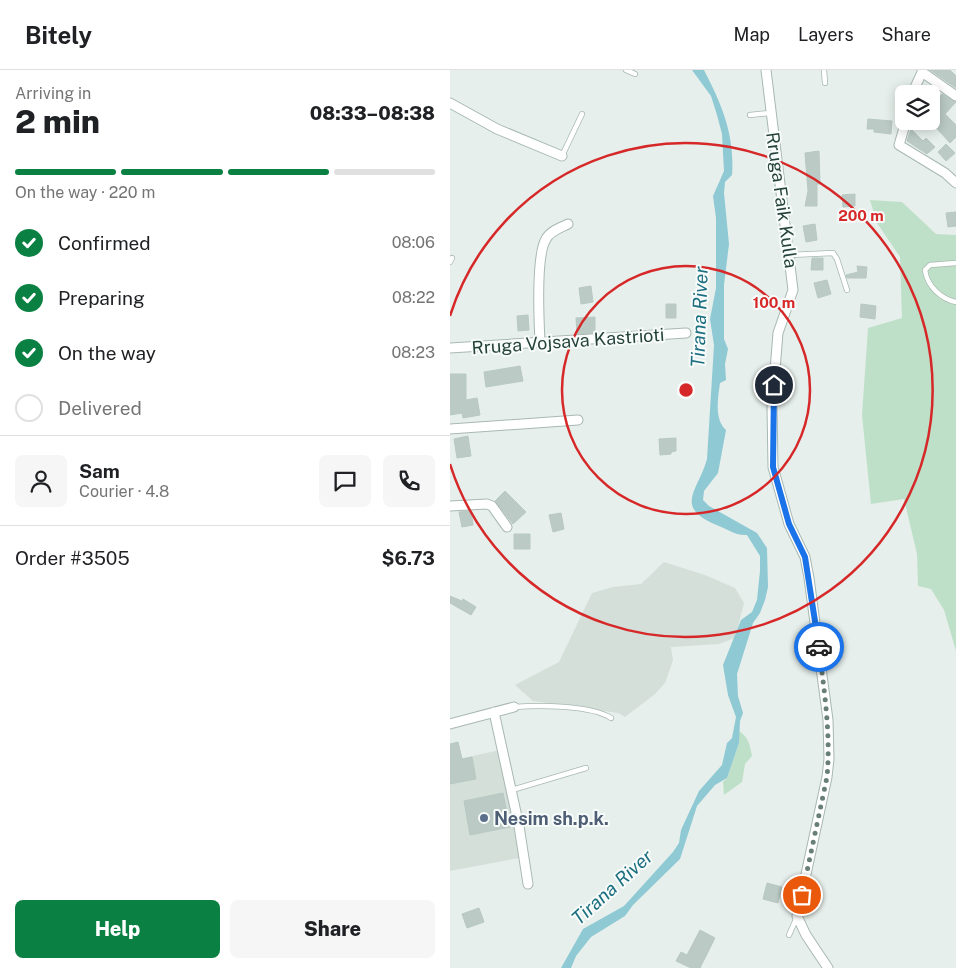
<!DOCTYPE html>
<meta charset="utf-8">
<style>
:root{--surface:#fff;--page:#f6f6f6;--text:#202124;--muted:#757577;--line:#e0e0e0;--accent:#0b8043}
body{margin:0;font-family:"Public Sans",sans-serif;background:var(--page);color:var(--text);height:100vh;display:flex;flex-direction:column;font-size:19px;white-space:nowrap}
*{box-sizing:border-box;margin:0}
p{font-size:16px;color:var(--muted)}
.icon{flex:none;width:28px;height:28px;fill:none;stroke:currentColor;stroke-width:2;stroke-linecap:round;stroke-linejoin:round}
.map{position:relative;flex:1;overflow:hidden}
.sheet{display:flex;flex-direction:column;background:var(--surface);width:450px}
.sheet>*{flex:none}
.fabs{position:absolute;left:445px;top:15px;display:grid;gap:10px}
.fabs a{display:grid;place-items:center;width:45px;height:45px;border-radius:8px;background:var(--surface);box-shadow:0 2px 12px #0003;font-size:25px}
.pin{position:absolute;display:grid;place-items:center;width:42px;height:42px;color:#fff;margin:-21px;border:2px solid #fff;border-radius:50%;box-shadow:0 1px 5px #0007}
.courier{position:absolute;display:grid;place-items:center;width:50px;height:50px;margin:-25px;border:4px solid #1a73e8;border-radius:50%;background:#fff;color:#222;box-shadow:0 1px 6px #0007}
.headline em{font-style:normal;font-weight:800}
.headline div{display:flex;flex-direction:column-reverse}
.headline{display:flex;align-items:center;justify-content:space-between;height:85px;padding:0 15px}
h1{font-size:32px;font-weight:800;line-height:38px}
.bar{display:grid;grid-template-columns:repeat(4,1fr);gap:8px 5px;align-content:center;height:60px;padding:0 15px}
.bar i{height:6px;border-radius:4px;background:var(--line)}
.bar .selected{background:var(--accent)}
.bar p{grid-column:span 4}
.line{display:flex;align-items:center;gap:12px;padding:0 15px;border-top:1px solid var(--line)}
.line div{flex:1}
.round{display:grid;place-items:center;flex:none;width:52px;height:52px;border-radius:8px;background:var(--page)}
ol{padding:0 15px;list-style:none}
li{display:flex;align-items:center;gap:15px;height:55px}
li p{margin-inline-start:auto}
li .icon{padding:5px;border-radius:50%;background:var(--accent);color:#fff;stroke-width:4}
li:last-child{color:var(--muted)}
li i{width:28px;height:28px;border:2px solid var(--line);border-radius:50%}
.primary-button{display:flex;gap:10px;margin-top:auto;padding:10px 15px}
.primary-button a{flex:1;height:58px;border-radius:8px;background:var(--accent);color:#fff;font-size:20px;font-weight:800;line-height:58px;text-align:center}
.primary-button a+a{background:var(--page);color:var(--text)}
header{display:flex;align-items:center;gap:30px;box-sizing:border-box;height:70px;padding:0 25px;background:var(--surface);border-bottom:1px solid var(--line)}
header strong{font-size:24px}
nav{display:flex;gap:28px;margin-inline-start:auto;font-size:18px}
main{display:flex;flex:1;min-height:0}
.map>svg:first-child{display:block}
.built{fill:#d4dfda}
.green{fill:#bfe0c8}
.water{fill:#8ec9d4}
.building{fill:#bbcac4;stroke:#b8c9c2}
.lines{fill:none;stroke-linecap:round;stroke-linejoin:round}
.service-casing{stroke:#a8b8b2;stroke-width:6}
.minor-casing{stroke:#a8b8b2;stroke-width:11}
.service{stroke:#fff;stroke-width:4.5}
.minor{stroke:#fff;stroke-width:9}
.done{stroke:#687f78;stroke-width:5;stroke-dasharray:0 9}
.route{stroke:#1a73e8;stroke-width:6}
.ring{fill:none;stroke:#d62828;stroke-width:2.5}
.service-dot{fill:#5c6f8a;stroke:#f7fbf9;stroke-width:2}
.labels{text-anchor:middle;dominant-baseline:central;stroke-width:4;stroke-linejoin:round;paint-order:stroke}
.street-label{font-size:18px;fill:#24423a;stroke:#f7fbf9}
.service-label{font-size:18px;font-weight:bold;fill:#4e5e75;stroke:#f7fbf9;text-anchor:start}
.water-label{font-size:19px;font-style:italic;fill:#1c6f80;stroke:#f7fbf9}
.centre{fill:#d62828;stroke:#f7fbf9;stroke-width:2.5}
.ring-label{font-size:15px;text-anchor:middle;font-weight:bold;fill:#d62828;stroke:#f7fbf9;stroke-width:4;stroke-linejoin:round;paint-order:stroke}
</style>
<header>
<strong>Bitely</strong>
<nav><a>Map</a><a>Layers</a><a>Share</a></nav>
</header>
<main>
<section class="sheet">
<div class="headline"><div><h1>2 min</h1><p>Arriving in</p></div><em>08:33–08:38</em></div>
<div class="bar"><i class="selected"></i><i class="selected"></i><i class="selected"></i><i></i><p>On the way · 220 m</p></div>
<ol>
<li><svg class="icon" aria-label="check" viewBox="0 0 24 24"><path d="M5 12l5 5 9-10"/></svg>Confirmed<p>08:06</p></li>
<li><svg class="icon" aria-label="check" viewBox="0 0 24 24"><path d="M5 12l5 5 9-10"/></svg>Preparing<p>08:22</p></li>
<li><svg class="icon" aria-label="check" viewBox="0 0 24 24"><path d="M5 12l5 5 9-10"/></svg>On the way<p>08:23</p></li>
<li><i></i>Delivered</li>
</ol>
<div class="line" style="height:90px"><a class="round"><svg class="icon" aria-label="person" viewBox="0 0 24 24"><circle cx="12" cy="8" r="4"/><path d="M4 21q1-7 8-7t8 7"/></svg></a><div><b>Sam</b><p>Courier · 4.8</p></div><a class="round"><svg class="icon" aria-label="chat" viewBox="0 0 24 24"><path d="M4 5h16v11H9l-5 4z"/></svg></a><a class="round"><svg class="icon" aria-label="phone" viewBox="0 0 24 24"><path d="M5 4h4l2 5-3 2q2 4 5 5l2-3 5 2v4C11 20 4 13 5 4z"/></svg></a></div>
<div class="line" style="height:65px"><div>Order #3505</div><b>$6.73</b></div>
<div class="primary-button"><a>Help</a><a>Share</a></div>
</section>
<div class="map">
<svg width="506" height="898" viewBox="0 0 506 898">
<rect width="100%" height="100%" fill="#e6efeb"/>
<!-- built -->
<path class="built" d="M214 492 255 505 285 518 294 533 285 568 269 574 221 577 223 590 215 613 205 624 175 647 168 643 83 631 65 615 109 592 142 523 163 517 191 514Z
M50 680 69 788 0 801V691Z"/>
<!-- green -->
<path class="green" d="M420 130 452 132 486 164 506 165V581L494 540 481 519 468 516 467 484 454 429 421 434 412 345 418 258 452 248 450 187 427 153Z
M289 661C299 667 300 676 302 686L295 694 292 712 274 725 273 712 277 708 289 673Z"/>
<!-- water -->
<path class="water" d="M242 0H254C272 35 285 65 282 105L275 112 274 123 279 174 274 215V269L278 279 275 294 276 310 270 313C268 327 264 350 276 360L268 403 254 421 253 430 259 436 307 463 317 478 318 517 315 530 310 543 303 553 287 604 288 626 293 643 290 651 289 673 277 708 265 715 247 736 230 789 183 835 175 846 141 867 126 886 121 898H111L133 859 174 836 223 782 229 773 231 760 249 721 272 695 277 673 282 668 286 647 278 625 273 595 291 550 302 542 307 530 310 501V486L297 465C287 466 279 460 269 456 222 437 248 422 257 389L264 275 260 249 266 218V148L263 126 274 101 272 64 267 45 261 26Z"/>
<!-- building -->
<path class="building" d="M480 0H500L506 6V18Z
M492 24 506 32 495 44 506 55V67L500 73 481 52V36Z
M418 49 442 51 441 64 424 62V59H417Z
M461 59 473 71 476 68 485 77 477 84 457 71Z
M496 74 505 83 496 91 488 82Z
M369 81 370 114H367V136H355L358 121 355 83Z
M405 124V136L393 137 392 125Z
M506 142V156L498 157 496 143Z
M365 154 367 170 356 172 353 156Z
M362 188H373V200H361Z
M407 196 417 197 416 208H397L396 205 408 202Z
M377 210 381 224 368 228 364 213Z
M141 216 143 232 131 234 129 218Z
M216 234H226V248H216Z
M411 234 426 236 425 249 410 247Z
M78 245 79 260 68 261 67 246Z
M145 247V263L127 264 126 248Z
M70 296 73 311 36 317 34 302Z
M0 304H16V330L27 328 30 345 13 348 12 343 0 345Z
M18 366 21 386 7 388 4 369Z
M226 368V381L221 382V384L210 385 209 369Z
M55 421 76 442 63 454 45 431Z
M21 441 23 455 12 457 9 442Z
M111 443 114 459 103 462 99 445Z
M64 464H80V479H64Z
M0 526 12 531 13 529 26 537 21 545 0 533Z
M8 672 12 689 22 687 26 709 0 714V674Z
M53 723 60 757 20 765 14 731Z
M317 813 332 817 328 833 313 829Z
M29 838 34 852 17 858 12 844Z
M250 860 265 868 250 898H241L226 891 231 882 237 885Z"/>
<g class="lines">
<!-- service casing -->
<g class="service-casing">
<path id="service" d="M176 0 185 4
M374 0 375 13
M300 45 320 43
M112 86 132 44
M340 185 383 183 387 189 397 220
M0 192 2 188
M506 193 480 195 475 200C477 216 491 229 506 232
M64 637C88 635 141 635 161 648
M62 720 136 698
M339 865 347 847"/>
</g>
<!-- minor casing -->
<g class="minor-casing">
<path id="minor" d="M316 0 343 220 328 263 322 337 323 397 339 454 355 487 359 508 378 650 379 689 377 707 347 846 356 865 378 898
M472 2 506 26
M462 24 473 0
M0 33 47 59 112 86
M456 51 449 75 495 103 506 113
M90 272C89 252 86 185 96 169 100 161 110 158 118 154
M0 278 236 263
M0 359 128 350
M0 436 37 434 42 436 57 457
M44 642 69 756 78 814
M0 654 64 637"/>
</g>
<!-- service -->
<use href="#service" class="service"/>
<!-- minor -->
<use href="#minor" class="minor"/>
</g>
<g class="lines">
<!-- done -->
<path class="done" d="M352 825 377 707C381 663 374 621 369 577"/>
<!-- route -->
<path class="route" d="M324 315 323 397 339 454 355 487 369 577"/>
</g>
<!-- distance rings -->
<g class="ring">
<circle cx="236" cy="320" r="124"/>
<path d="M0 246A247 247 0 1 1 0 394"/>
</g>
<!-- markers -->
<circle class="service-dot" cx="34" cy="748" r="5"/>
<g class="labels">
<!-- street labels -->
<g class="street-label">
<text transform="translate(332 130) rotate(82)">Rruga Faik Kulla</text>
<text transform="translate(118 271) rotate(-4)">Rruga Vojsava Kastrioti</text>
</g>
<!-- service labels -->
<g class="service-label">
<text x="44" y="748">Nesim sh.p.k.</text>
</g>
<!-- water labels -->
<g class="water-label">
<text transform="translate(249 247) rotate(-88)">Tirana River</text>
<text transform="translate(162 817) rotate(-42)">Tirana River</text>
</g>
</g>
<circle cx="236" cy="320" r="8" class="centre"/>
<g class="ring-label">
<text x="411" y="151">200 m</text>
<text x="324" y="238">100 m</text>
</g>
</svg>
<div class="fabs">
<a><svg class="icon" aria-label="layers" viewBox="0 0 24 24"><path d="M12 4l9 5-9 5-9-5zM3 14l9 5 9-5"/></svg></a>
</div>
<div class="pin" style="left:352px;top:825px;background:#ea580c"><svg class="icon" aria-label="bag" viewBox="0 0 24 24"><path d="M5 8h14l-1 12H6zM9 8a3 3 0 0 1 6 0"/></svg></div>
<div class="pin" style="left:324px;top:315px;background:#1f2937"><svg class="icon" aria-label="home" viewBox="0 0 24 24"><path d="M3 11l9-7 9 7M6 9v11h12V9"/></svg></div>
<div class="courier" style="left:369px;top:577px"><svg class="icon" aria-label="car" viewBox="0 0 24 24"><path d="M5 17H2v-5l4-1 3-4h7l3 4 3 1v5h-3M9 17h6M6 11h13"/><circle cx="7" cy="17" r="2"/><circle cx="17" cy="17" r="2"/></svg></div>
</div>
</main>
